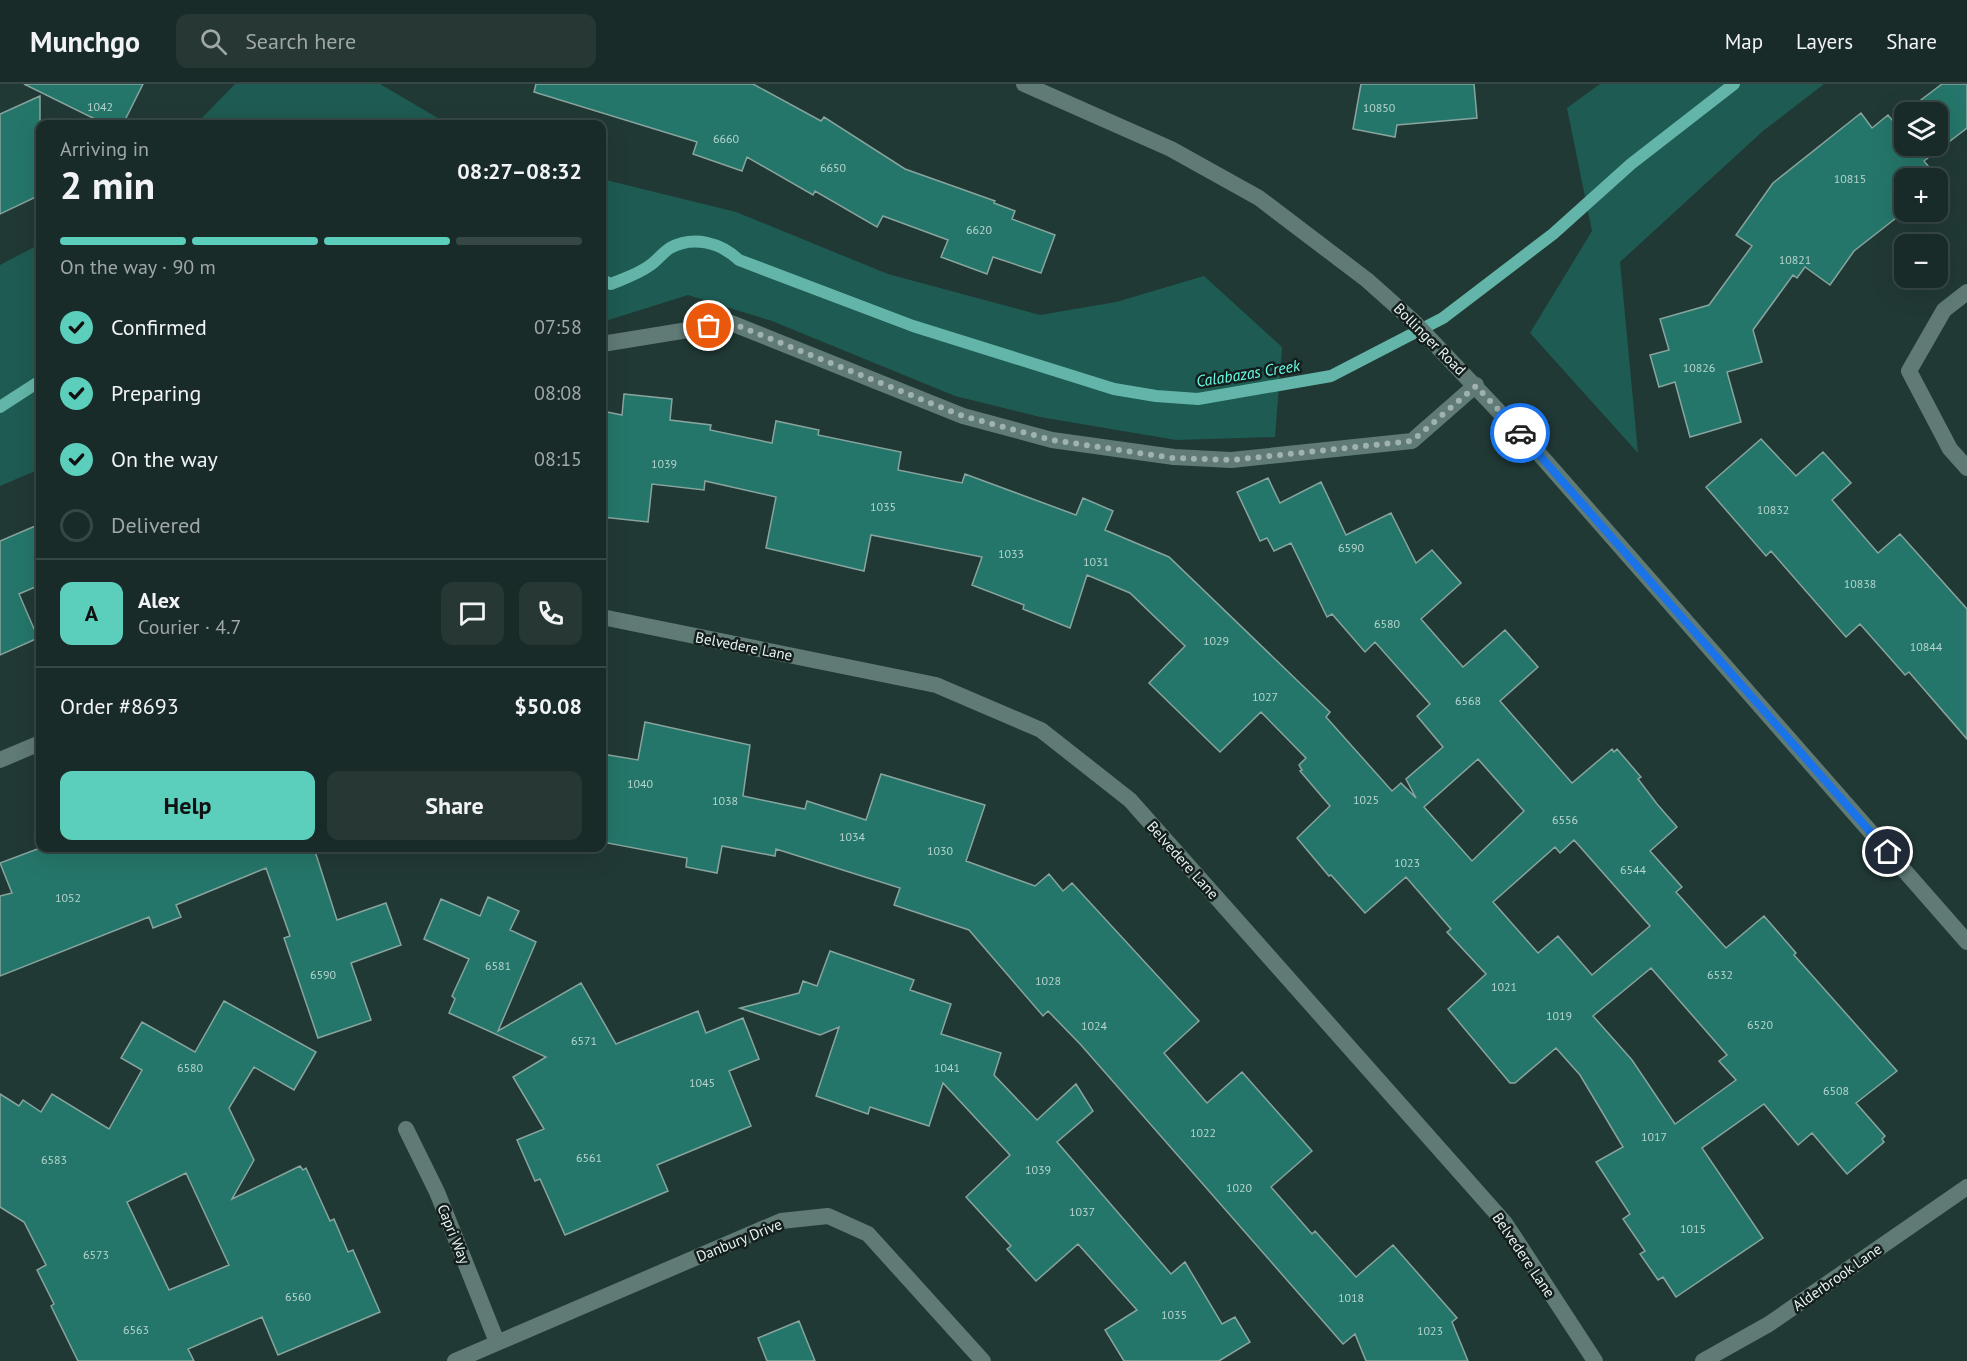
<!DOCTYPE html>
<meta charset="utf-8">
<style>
:root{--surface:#192b28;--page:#263734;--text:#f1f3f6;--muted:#9fa7a8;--line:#374745;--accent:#5bcebc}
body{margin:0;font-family:"PT Sans",sans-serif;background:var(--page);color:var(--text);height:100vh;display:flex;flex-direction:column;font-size:22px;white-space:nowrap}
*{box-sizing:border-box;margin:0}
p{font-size:20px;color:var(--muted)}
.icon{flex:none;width:33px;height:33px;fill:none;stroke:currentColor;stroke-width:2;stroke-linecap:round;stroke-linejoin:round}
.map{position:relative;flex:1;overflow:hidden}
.drawer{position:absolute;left:36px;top:36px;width:570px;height:732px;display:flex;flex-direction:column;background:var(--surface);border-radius:12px;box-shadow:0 6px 24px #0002,0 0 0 2px var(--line)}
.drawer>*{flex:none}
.controls{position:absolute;left:1894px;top:18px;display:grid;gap:12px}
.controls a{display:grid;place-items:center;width:54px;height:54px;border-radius:12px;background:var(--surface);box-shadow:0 6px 24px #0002,0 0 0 2px var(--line);font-size:30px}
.pin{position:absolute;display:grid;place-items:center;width:51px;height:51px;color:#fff;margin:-26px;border:3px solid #fff;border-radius:50%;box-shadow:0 2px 6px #0007}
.courier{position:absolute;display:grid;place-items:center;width:60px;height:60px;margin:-30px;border:4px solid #1a73e8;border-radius:50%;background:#fff;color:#222;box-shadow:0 2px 8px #0007}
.head em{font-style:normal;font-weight:700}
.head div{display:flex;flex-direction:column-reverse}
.head{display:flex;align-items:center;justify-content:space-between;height:102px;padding:0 24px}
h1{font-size:39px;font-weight:700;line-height:45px}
.bar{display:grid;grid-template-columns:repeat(4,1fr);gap:9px 6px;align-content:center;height:72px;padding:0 24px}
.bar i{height:8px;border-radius:4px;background:var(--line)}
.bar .active{background:var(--accent)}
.bar p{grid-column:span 4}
.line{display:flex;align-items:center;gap:15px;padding:0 24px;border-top:2px solid var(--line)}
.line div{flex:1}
.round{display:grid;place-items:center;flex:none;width:63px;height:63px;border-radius:12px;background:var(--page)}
ol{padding:0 24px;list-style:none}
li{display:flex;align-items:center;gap:18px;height:66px}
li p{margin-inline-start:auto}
li .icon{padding:6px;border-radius:50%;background:var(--accent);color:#111;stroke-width:4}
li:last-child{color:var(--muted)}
li i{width:33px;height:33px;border:3px solid var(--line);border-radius:50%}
.button{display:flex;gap:12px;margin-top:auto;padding:12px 24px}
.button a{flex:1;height:69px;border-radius:12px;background:var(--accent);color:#111;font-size:24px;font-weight:700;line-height:69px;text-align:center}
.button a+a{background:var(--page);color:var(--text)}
header{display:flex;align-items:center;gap:36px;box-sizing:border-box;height:84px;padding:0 30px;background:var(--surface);border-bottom:2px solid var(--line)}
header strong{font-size:28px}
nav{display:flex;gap:33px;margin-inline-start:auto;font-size:21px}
.search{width:420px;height:54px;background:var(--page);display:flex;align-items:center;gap:15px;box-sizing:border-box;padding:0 21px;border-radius:12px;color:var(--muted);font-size:22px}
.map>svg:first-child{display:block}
.green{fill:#1e5b52}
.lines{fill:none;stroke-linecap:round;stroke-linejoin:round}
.stream{stroke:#64b5a9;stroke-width:12}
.building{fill:#25766a;stroke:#88a49e;stroke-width:1.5;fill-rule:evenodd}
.service{stroke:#607a75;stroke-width:16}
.minor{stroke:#607a75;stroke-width:16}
.secondary{stroke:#607a75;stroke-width:16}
.done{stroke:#a0b2af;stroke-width:6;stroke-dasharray:0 10.8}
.route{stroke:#1a73e8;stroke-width:8}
.labels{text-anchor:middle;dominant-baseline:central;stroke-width:5;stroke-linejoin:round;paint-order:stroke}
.number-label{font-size:12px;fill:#b5d4ce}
.street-label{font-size:15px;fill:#e5f3f0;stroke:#141e1c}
.water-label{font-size:16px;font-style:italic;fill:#69fae3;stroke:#141e1c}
</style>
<header>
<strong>Munchgo</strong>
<div class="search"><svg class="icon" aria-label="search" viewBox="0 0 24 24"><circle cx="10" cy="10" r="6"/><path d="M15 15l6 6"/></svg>Search here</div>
<nav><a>Map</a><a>Layers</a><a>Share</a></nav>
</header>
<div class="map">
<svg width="1967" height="1277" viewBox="0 0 1967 1277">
<rect width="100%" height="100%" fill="#213935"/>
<!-- green -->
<path class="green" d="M235 0H380L448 40H196Z
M1600 0H1824L1763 47 1620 178 1638 369 1530 249 1592 147 1567 24Z
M602 95 736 128 888 190 1040 231 1116 218 1204 192 1282 263 1275 353 1176 356 1040 333 955 312 772 237 688 211 602 238Z
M40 160V385L0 402V181Z"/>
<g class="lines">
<!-- stream -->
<path class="stream" d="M602 196 611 200C623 195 638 190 649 182 657 177 662 169 670 164 694 151 721 159 739 176L913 242 1114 305 1156 312 1198 315 1331 292 1443 234 1553 150 1631 80 1734 0
M0 323 40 297"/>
</g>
<!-- building -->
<path class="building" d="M24 0H143L123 40H105Z
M536 0H753L821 37 824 33 905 85 995 117 994 119 1015 127 1012 135 1055 151 1041 189 993 173 987 190 941 173 948 156 883 132 877 143 815 107 813 111 747 73 742 87 693 70 697 58 534 8Z
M1361 0H1474L1477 34 1397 41 1395 53 1353 45Z
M1942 0H1967V44L1924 77 1938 94H1905V127L1854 167 1830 201 1805 183 1797 194 1793 191 1753 246 1762 278 1727 288 1741 338 1690 353 1675 298 1659 303 1650 271 1669 266 1660 235 1709 221 1752 162 1736 151 1773 99 1861 29 1872 44 1888 31 1893 37ZM1905 28H1938V62H1905Z
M40 12V111L0 130V30Z
M624 310 672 315 670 336 711 341 710 346 772 359 776 337 819 346 818 351 901 368 898 386 962 399 965 390 1076 431 1083 414 1113 427 1105 446 1169 473 1330 628 1326 633 1392 707 1401 699 1416 714 1406 695 1443 663 1417 632 1430 620 1375 558 1365 568 1332 530 1327 533 1291 459 1274 467 1267 454 1260 457 1237 408 1268 394 1280 419 1321 398 1346 451 1391 429 1416 479 1432 466 1461 499 1421 535 1463 583 1505 546 1538 583 1500 617 1572 699 1612 665 1614 668 1617 665 1641 693 1638 695 1657 720 1677 743 1650 767 1682 803 1676 808 1726 864 1764 832 1796 869 1794 871 1897 987 1856 1019 1885 1052 1882 1055 1884 1058 1847 1090 1812 1049 1798 1061 1764 1020 1702 1064 1763 1154 1676 1213 1663 1193 1658 1196 1640 1170 1645 1167 1623 1135 1630 1130 1596 1078 1623 1063 1580 991 1556 964 1515 999H1510L1448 925 1486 890 1447 848 1451 845 1406 793 1365 829 1331 791 1329 792 1297 754 1330 722 1300 687 1302 686 1299 681 1306 674 1261 628 1220 668 1149 599 1185 562 1130 509 1087 491 1070 544 1023 525 1024 521 972 501 982 473 871 451 864 487 766 464 776 413 705 397 704 406 652 400 648 438 602 433V327L622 331ZM1478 675 1524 727 1472 777 1424 723ZM1574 756 1650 842 1592 891 1558 852 1538 869 1493 818 1555 763 1560 769ZM1651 884 1727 971 1719 977 1736 996 1675 1040 1632 976 1593 932Z
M1761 355 1796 392 1823 368 1851 399 1832 416 1878 469 1900 450 1967 525V655L1909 588 1905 591 1860 540 1846 553 1771 467 1766 472 1706 403Z
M40 440V501L19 510 38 554 0 571V457Z
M645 638 750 661 743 712 805 725 807 717 866 736 881 690 985 721 966 777 1035 802 1049 790 1063 807 1072 799 1199 937 1164 969 1207 1019 1242 988 1312 1067 1271 1103 1312 1150 1315 1147 1356 1193 1393 1161 1457 1234 1452 1238 1468 1277H1366L1355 1250 1343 1260 1081 961 1048 927 1043 932 969 846 894 821 900 804 776 765 775 772 722 762 717 789 686 783 687 774 602 758V670L638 676Z
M40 764H314L337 836 386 819 401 861 351 879 371 936 318 954 284 854 290 852 266 784 176 821 181 833 153 844 149 833 0 892V812L12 809 0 779Z
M488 813 519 827 510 846 536 858 498 947 581 899 616 960 698 927 706 949 743 934 759 975 729 987 751 1042 657 1081 668 1107 565 1151 540 1095 535 1097 517 1056 544 1045 513 993 546 973 449 929 455 915 452 912 469 875 424 855 441 815 480 832Z
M830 867 914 896 910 906 951 920 941 950 1001 969 994 991 1037 1036 1076 1000 1093 1027 1057 1058 1171 1190 1185 1178 1222 1240 1235 1233 1250 1258 1219 1277H1124L1105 1246 1137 1226 1078 1160 1036 1197 1007 1165 1011 1162 966 1113 1010 1071 943 999 929 1042 870 1023 868 1030 816 1012 839 943 820 951 740 924 799 909 803 897 817 902Z
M224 917 316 968 294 1006 254 983 229 1024 254 1076 232 1115 300 1082 303 1086 306 1084 330 1137 334 1135 348 1168 353 1166 380 1228 278 1271 262 1233 188 1265 194 1277H78L51 1222 54 1220 37 1186 46 1181 24 1138 0 1123V1010L19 1022 23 1016 41 1028 52 1010 109 1045 142 986 121 974 142 938 195 968ZM186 1089 229 1181 169 1206 127 1118Z
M799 1237 815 1277H767L758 1254Z"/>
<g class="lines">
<!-- service -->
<path class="service" d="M602 260 731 239 963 332 1052 356 1174 373 1231 376 1412 357 1476 301"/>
<!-- minor -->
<path class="minor" d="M1967 208 1944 226 1909 287 1950 365 1967 384
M602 533 936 601 1041 646 1130 716 1505 1139 1595 1277
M0 676 40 659
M406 1045 437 1108 497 1258
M455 1277 781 1137 828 1132 868 1150 983 1277
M1703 1277 1769 1240 1967 1103"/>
<!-- secondary -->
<path class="secondary" d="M1024 0 1171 65 1259 114 1367 196 1413 237 1541 372 1967 858"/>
</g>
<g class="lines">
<!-- done -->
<path class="done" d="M709 242 731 239 963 332 1052 356 1173 374 1232 376 1412 357 1476 302 1520 349"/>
<!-- route -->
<path class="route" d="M1520 349 1888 768"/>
</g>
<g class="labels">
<!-- number labels -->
<g class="number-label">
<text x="100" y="22">1042</text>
<text x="1379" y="23">10850</text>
<text x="726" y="54">6660</text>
<text x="833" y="83">6650</text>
<text x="1850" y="94">10815</text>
<text x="979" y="145">6620</text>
<text x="1795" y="175">10821</text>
<text x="1699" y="283">10826</text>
<text x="664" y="379">1039</text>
<text x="883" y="422">1035</text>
<text x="1773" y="425">10832</text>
<text x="1351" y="463">6590</text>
<text x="1011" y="469">1033</text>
<text x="1096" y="477">1031</text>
<text x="1860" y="499">10838</text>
<text x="1387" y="539">6580</text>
<text x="1216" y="556">1029</text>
<text x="1926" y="562">10844</text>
<text x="1265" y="612">1027</text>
<text x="1468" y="616">6568</text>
<text x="640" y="699">1040</text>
<text x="1366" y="715">1025</text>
<text x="725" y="716">1038</text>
<text x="1565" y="735">6556</text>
<text x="852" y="752">1034</text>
<text x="940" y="766">1030</text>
<text x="1407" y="778">1023</text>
<text x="1633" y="785">6544</text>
<text x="68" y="813">1052</text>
<text x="498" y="881">6581</text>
<text x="323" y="890">6590</text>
<text x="1720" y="890">6532</text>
<text x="1048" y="896">1028</text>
<text x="1504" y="902">1021</text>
<text x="1559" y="931">1019</text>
<text x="1760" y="940">6520</text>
<text x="1094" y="941">1024</text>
<text x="584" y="956">6571</text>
<text x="190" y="983">6580</text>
<text x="947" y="983">1041</text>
<text x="702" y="998">1045</text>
<text x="1836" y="1006">6508</text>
<text x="1203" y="1048">1022</text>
<text x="1654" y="1052">1017</text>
<text x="589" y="1073">6561</text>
<text x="54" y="1075">6583</text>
<text x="1038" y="1085">1039</text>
<text x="1239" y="1103">1020</text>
<text x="1082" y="1127">1037</text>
<text x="1693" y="1144">1015</text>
<text x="96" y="1170">6573</text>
<text x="298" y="1212">6560</text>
<text x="1351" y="1213">1018</text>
<text x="1174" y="1230">1035</text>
<text x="136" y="1245">6563</text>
<text x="1430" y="1246">1023</text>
</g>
<!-- street labels -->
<g class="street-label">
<text transform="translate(1430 255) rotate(45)">Bollinger Road</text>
<text transform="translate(744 562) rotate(11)">Belvedere Lane</text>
<text transform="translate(1183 776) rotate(48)">Belvedere Lane</text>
<text transform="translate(454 1150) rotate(68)">Capri Way</text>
<text transform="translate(739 1156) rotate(-22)">Danbury Drive</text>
<text transform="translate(1524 1171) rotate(56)">Belvedere Lane</text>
<text transform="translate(1837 1193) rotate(-35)">Alderbrook Lane</text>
</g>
<!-- water labels -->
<g class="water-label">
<text transform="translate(1248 289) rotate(-9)">Calabazas Creek</text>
</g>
</g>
</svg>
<div class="controls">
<a><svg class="icon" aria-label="layers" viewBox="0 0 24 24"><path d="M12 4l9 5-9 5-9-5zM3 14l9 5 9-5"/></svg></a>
<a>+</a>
<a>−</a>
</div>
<div class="pin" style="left:709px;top:242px;background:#ea580c"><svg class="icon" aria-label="bag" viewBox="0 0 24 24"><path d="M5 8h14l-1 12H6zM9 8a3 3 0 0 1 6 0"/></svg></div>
<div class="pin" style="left:1888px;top:768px;background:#1f2937"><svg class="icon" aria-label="home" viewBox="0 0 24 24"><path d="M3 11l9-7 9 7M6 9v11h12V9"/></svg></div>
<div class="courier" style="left:1520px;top:349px"><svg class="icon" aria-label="car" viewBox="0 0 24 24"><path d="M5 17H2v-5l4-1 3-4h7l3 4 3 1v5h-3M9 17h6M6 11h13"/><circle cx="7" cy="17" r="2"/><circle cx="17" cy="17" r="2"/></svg></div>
<section class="drawer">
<div class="head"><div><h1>2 min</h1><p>Arriving in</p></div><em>08:27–08:32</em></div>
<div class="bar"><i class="active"></i><i class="active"></i><i class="active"></i><i></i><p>On the way · 90 m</p></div>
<ol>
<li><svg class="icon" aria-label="check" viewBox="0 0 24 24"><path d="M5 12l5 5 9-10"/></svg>Confirmed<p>07:58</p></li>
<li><svg class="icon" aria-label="check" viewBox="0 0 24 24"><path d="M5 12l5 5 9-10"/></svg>Preparing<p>08:08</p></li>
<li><svg class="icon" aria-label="check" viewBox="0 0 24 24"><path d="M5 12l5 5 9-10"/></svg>On the way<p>08:15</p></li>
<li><i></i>Delivered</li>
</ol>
<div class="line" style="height:108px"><b class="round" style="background:var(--accent);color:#111">A</b><div><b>Alex</b><p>Courier · 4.7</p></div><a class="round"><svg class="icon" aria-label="chat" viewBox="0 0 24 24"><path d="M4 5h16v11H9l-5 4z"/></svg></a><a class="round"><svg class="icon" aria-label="phone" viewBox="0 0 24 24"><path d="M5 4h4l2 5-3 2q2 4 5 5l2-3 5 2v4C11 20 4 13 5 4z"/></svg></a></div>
<div class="line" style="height:78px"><div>Order #8693</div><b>$50.08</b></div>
<div class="button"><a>Help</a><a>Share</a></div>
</section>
</div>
